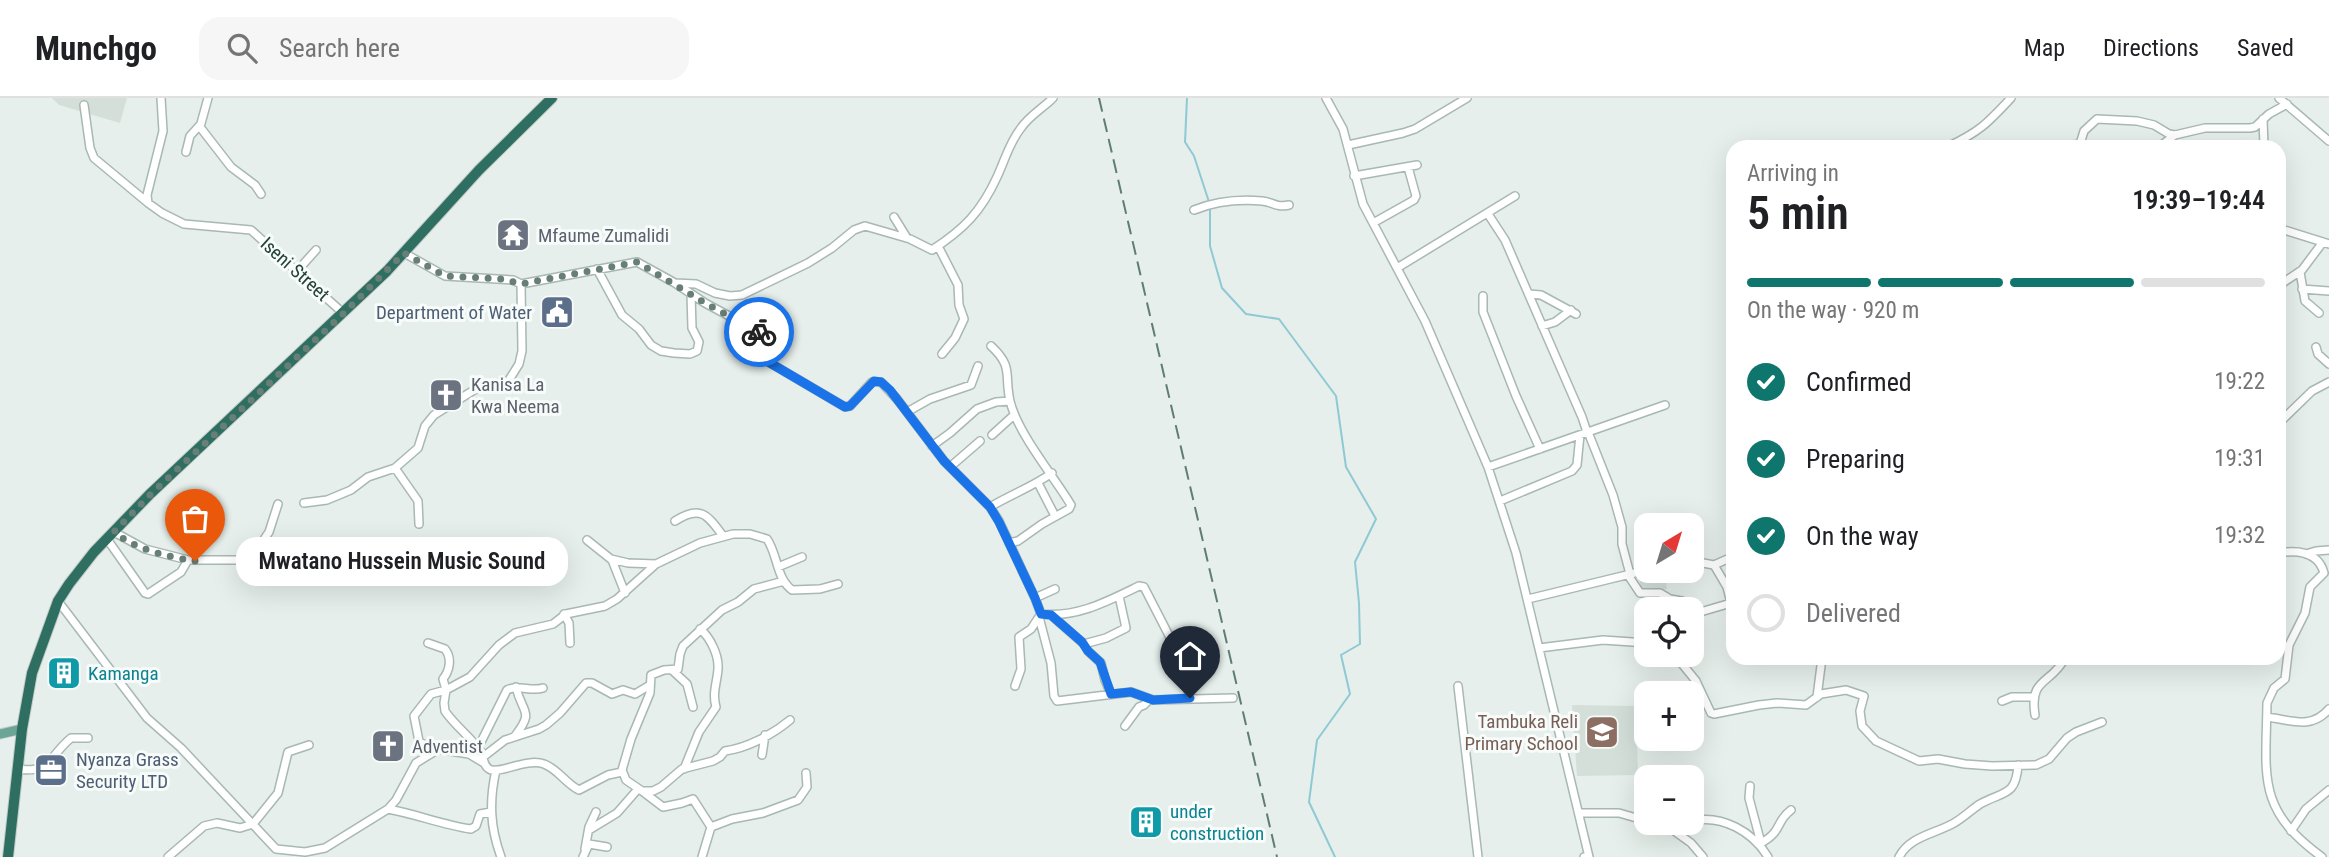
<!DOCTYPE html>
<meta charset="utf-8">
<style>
:root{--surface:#fff;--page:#f6f6f6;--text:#202124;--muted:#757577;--line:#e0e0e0;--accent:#0f766e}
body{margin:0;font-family:"Roboto Condensed",sans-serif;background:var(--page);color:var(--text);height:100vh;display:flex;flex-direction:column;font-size:26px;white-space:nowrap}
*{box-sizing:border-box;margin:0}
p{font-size:23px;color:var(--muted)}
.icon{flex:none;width:38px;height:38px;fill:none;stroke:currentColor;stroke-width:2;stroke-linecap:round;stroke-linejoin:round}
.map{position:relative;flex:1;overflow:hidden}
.side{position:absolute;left:1726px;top:42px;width:560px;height:525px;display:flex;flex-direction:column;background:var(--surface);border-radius:21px;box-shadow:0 7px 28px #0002}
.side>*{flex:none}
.needle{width:46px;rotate:38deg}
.buttons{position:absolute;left:1634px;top:415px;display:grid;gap:14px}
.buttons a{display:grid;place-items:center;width:70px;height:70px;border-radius:14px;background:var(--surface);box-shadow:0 7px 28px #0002;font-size:35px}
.pin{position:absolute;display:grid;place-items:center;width:60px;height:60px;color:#fff;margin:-72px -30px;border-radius:50% 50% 50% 0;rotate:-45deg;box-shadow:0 0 7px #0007}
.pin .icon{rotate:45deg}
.courier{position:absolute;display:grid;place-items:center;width:70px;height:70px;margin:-35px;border:5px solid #1a73e8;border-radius:50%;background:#fff;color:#222;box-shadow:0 2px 9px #0007}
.bubble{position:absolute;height:49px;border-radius:21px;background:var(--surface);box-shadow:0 7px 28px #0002;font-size:23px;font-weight:600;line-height:49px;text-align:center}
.summary em{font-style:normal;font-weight:600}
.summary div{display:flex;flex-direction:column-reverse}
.summary{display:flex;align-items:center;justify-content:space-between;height:119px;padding:0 21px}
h1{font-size:46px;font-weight:600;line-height:52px}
.bar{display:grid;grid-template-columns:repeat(4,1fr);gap:10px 7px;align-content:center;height:84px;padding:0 21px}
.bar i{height:9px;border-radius:5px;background:var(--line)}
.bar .on{background:var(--accent)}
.bar p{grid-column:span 4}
ol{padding:0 21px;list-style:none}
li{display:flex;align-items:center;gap:21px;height:77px}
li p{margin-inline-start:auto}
li .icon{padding:7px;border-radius:50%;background:var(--accent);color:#fff;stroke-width:4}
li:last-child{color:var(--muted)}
li i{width:38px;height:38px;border:4px solid var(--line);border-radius:50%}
header{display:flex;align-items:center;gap:42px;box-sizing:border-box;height:98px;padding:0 35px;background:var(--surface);border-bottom:2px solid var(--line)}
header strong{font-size:33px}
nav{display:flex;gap:38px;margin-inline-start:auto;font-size:24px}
.search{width:490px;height:63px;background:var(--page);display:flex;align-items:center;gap:18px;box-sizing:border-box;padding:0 24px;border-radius:21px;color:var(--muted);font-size:26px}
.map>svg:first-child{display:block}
.built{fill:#d4dfda}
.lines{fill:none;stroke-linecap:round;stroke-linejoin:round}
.stream{stroke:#8ec9d4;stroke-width:2}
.minor-casing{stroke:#a8b8b2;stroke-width:10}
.major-casing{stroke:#c2cac8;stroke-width:11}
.highway-casing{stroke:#c2cac8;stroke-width:12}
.minor{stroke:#fff;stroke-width:7}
.major{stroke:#6aa596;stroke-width:9}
.highway{stroke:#2f6f62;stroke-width:10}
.rail{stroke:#5f7d75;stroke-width:2;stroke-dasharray:14 7;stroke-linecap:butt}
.done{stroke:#687f78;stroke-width:7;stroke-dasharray:0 12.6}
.route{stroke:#1a73e8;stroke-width:9}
.labels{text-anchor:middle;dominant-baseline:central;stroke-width:6;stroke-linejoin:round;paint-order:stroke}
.worship-label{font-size:19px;fill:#5b616d;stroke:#f7fbf9;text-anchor:start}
.street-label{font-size:19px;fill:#24423a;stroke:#f7fbf9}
.service-label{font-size:19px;fill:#4e5e75;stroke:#f7fbf9;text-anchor:end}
.culture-label{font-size:19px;fill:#0d838f;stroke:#f7fbf9;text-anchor:start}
.education-label{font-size:19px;fill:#785e54;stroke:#f7fbf9;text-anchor:end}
</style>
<header>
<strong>Munchgo</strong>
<div class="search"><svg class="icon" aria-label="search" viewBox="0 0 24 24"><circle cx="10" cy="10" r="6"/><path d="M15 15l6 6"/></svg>Search here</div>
<nav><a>Map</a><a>Directions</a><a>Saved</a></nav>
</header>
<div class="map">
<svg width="2329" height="759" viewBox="0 0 2329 759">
<rect width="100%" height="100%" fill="#e6efeb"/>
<!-- built -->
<path class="built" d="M52 0H127L120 25 59 7Z
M1664 473 1667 491 1641 494 1639 475Z
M1572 607 1636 608 1638 677 1577 678Z"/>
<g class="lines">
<!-- stream -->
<path class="stream" d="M1187 0 1185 44 1194 58 1209 104
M1210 110V148L1222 190 1246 216 1279 221 1336 298 1346 369 1376 421 1355 464 1359 505 1360 546 1341 557 1350 596 1317 642 1309 704 1335 759"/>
<!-- minor casing -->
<g class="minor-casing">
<path id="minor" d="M161 0 163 33 147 97 148 105 162 115 184 126 251 132 343 215
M208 0 200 29 231 69 255 87 261 96
M1326 0 1343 31 1363 106 1425 223 1488 369 1516 455 1589 759H1584
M2279 0 2329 43
M84 7 90 50 94 60 147 104
M2263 21 2264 49
M1348 47 1403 35 1415 31 1467 0
M1947 49C1979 34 1987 26 2011 0
M2058 49 2080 46 2084 33 2097 21 2137 23 2154 27 2169 36 2175 37 2205 30H2250L2255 29 2269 16 2287 6
M2159 49 2175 37
M186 54 190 38 199 28
M1354 78 1417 67
M1194 112C1214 104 1239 101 1262 103 1274 104 1275 110 1289 107
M1488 116 1505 142 1582 319 1587 334
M894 119 907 140
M1373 125 1414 102 1416 98 1408 69
M2278 130 2329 146
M938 148 958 187 959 207 964 221 955 240 942 256
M404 155 445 178 513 182 521 186 637 164 675 185 705 205 759 234 764 240 760 255 765 262 845 309 850 308 872 284H881L897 301 944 363 990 409 999 423 1035 500 1041 516 1031 531 1019 539 1021 571 1015 588
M1397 170 1515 98
M597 171 622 217 639 231 651 247 661 253 674 255 690 256 697 253 699 244 692 230 691 196
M298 172 316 152
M2300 174 2305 203 2319 215
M675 185 696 186 715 195 730 198 742 197 808 165 832 150 854 132 865 128 910 141 932 152C964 131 981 114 997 79 1005 62 1009 45 1021 30 1029 18 1043 10 1053 0
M2278 188 2302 172 2323 144
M2302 191 2329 193
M1529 196 1541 197 1576 216
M1483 198V214L1516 298 1540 351
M1542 228 1555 224 1571 212
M991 248C1014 269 1004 277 1010 303 1018 336 1053 377 1071 407L1069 411 1042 426 1018 443 1009 445
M2316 249 2318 256 2329 266
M907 314 930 301 971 287 978 268
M2278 326 2312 293 2329 284
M1588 334 1613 397 1622 429V446L1630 476
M992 337 1014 317
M932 348 950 335 977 311 996 304 1010 303
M950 369 980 343
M1488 369 1665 307
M395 370 418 403 419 426
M1038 385 1055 418
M1500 403 1572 373 1577 367 1580 337
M304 405 327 402 351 392 368 379 395 370 418 350 425 328 434 317 474 292 509 282 519 266 522 253 521 186
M990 409C1010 397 1032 389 1052 375
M675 423C700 407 707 416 723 438
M114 434 145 451 188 462H250L269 434 278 406
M107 441 145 495 148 496 181 474 188 462
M587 442 612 462 625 495
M2278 455C2296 452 2318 453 2324 475L2310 489 2305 515 2289 547 2285 581 2274 590 2267 605C2266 679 2256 711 2322 759
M2306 456 2316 453 2329 452
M611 461 628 465 656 466
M250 462 278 465
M1692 463 1714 467 1732 459
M778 469 802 459
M1628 477 1640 495H1660L1670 501 1682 503 1687 511
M784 483 754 491 738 504 722 512 683 548 680 556 678 571 664 572 651 577 650 595 631 641 622 672 626 682 642 693H653L661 689 682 671 713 663 720 659 725 653C747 650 772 637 790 622
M1035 500 1055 491
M1528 501 1647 472
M58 503 147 620 181 650 276 751 305 754 325 750 388 711 396 702 416 665 437 652 427 649 419 643 414 618 431 596 446 592 443 581C450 572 452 560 445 551L428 545
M1692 514 1697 515 1731 505 1727 489 1714 467
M564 516 569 525 570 545
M1041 516C1077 520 1108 503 1139 488L1144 489 1180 559 1190 600
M1051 517 1084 546 1088 553 1101 565 1105 582 1111 596
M1039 519 1051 565 1054 598 1057 603 1131 594 1153 602 1233 600
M1084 546 1106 540 1126 530 1119 498
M1539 550 1603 542 1647 545
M1674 556 1696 583 1711 615 1714 616 1759 607 1777 605 1806 607 1821 596 1846 592 1864 598 1860 613 1862 628 1876 643 1919 663 1938 661 1965 666 1992 668 2036 667 2049 661 2067 640 2076 634 2102 624
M672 572 687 586 693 609
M1458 588 1478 759
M1817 599 1822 560
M2002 603 2012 599H2033
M2035 617C2029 579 2051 587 2065 560
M2267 619C2291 622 2311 632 2329 611
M1125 628 1139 609 1144 607 1149 602
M515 638C535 612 522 616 516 589
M478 650 507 592C518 586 531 594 543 590
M437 651 469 656 484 665
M762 657 765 637
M483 659 505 642 539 631 546 627 560 615 586 585H592L612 596 623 592 635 596 650 587
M17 671C51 676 49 658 71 640H88
M684 671 699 634 716 609C712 595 717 585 718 571 719 557 710 539 700 531
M496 672C489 703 490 729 501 759
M622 674 608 677 579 692C566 686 558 671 544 666 528 660 501 675 491 672 483 669 484 660 481 654 471 639 455 628 445 613L444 605 446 592 470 579 499 547 515 535 553 526 566 516 605 508 617 501 656 466 700 445 733 436H750L767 441C778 457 776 480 792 492L820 491 838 486
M1750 688 1749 700 1761 745
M642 693 663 709 682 705 693 701 711 729
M388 711C416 716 443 727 471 731L476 728 480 716 491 714
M1579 715H1619L1647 723
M1692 723C1722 716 1753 734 1768 759
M1651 724 1667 730 1685 724
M1670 730 1691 745 1703 759
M589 732 617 715 638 691
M2291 733 2306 711 2329 692
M1761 745C1783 733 1775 724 1791 712
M585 751 589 729 596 714
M168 759 204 728 217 725 240 730 253 726 278 695 288 654 309 647
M583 759 589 746 607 749
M702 759 711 729 732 721 763 715 798 702 807 689 806 675
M1899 759C1910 738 1935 736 1954 725 1963 720 1971 712 1980 706 2003 693 2016 699 2018 667"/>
</g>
<!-- major casing -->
<g class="major-casing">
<path id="major" d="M0 636 22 631"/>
</g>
<!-- highway casing -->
<g class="highway-casing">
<path id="highway" d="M8 759 22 631 32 575 58 503 69 486 94 454 150 396 387 173 479 72 552 0"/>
</g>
<!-- minor -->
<use href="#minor" class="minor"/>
<!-- major -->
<use href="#major" class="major"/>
<!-- highway -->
<use href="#highway" class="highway"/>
<!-- rail -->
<path class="rail" d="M1099 0 1277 759"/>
</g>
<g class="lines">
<!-- done -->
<path class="done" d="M195 463C168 459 135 451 114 434L150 397 344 215 404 155 445 178 503 181 521 186 637 164 705 205 759 234"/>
<!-- route -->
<path class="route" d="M759 234 764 240 760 256 765 262 845 309 850 308 874 283 881 284 890 292 944 363 990 409 999 424 1035 500 1041 516 1051 517 1082 544 1088 553 1100 564 1111 596 1131 594 1153 602 1190 600"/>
</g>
<!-- icons -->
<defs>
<g id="temple-square" transform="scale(1.75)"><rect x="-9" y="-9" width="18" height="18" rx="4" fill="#6b7280" stroke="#f7fbf9"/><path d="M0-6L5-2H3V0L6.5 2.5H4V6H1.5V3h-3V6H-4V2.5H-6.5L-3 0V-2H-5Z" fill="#fff"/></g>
<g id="civic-square" transform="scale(1.75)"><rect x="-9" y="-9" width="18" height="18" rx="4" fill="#5c6f8a" stroke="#f7fbf9"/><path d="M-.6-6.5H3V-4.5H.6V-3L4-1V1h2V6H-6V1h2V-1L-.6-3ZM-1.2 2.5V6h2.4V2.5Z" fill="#fff"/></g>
<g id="church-square" transform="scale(1.75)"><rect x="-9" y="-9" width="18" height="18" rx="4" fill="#6b7280" stroke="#f7fbf9"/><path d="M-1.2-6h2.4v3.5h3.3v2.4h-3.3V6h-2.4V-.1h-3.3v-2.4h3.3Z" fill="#fff"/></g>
<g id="building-square" transform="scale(1.75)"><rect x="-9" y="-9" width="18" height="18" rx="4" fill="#0f9aa8" stroke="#f7fbf9"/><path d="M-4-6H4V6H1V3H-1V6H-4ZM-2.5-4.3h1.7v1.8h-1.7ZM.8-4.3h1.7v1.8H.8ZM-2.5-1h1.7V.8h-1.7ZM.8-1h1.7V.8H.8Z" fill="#fff"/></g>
<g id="school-square" transform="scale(1.75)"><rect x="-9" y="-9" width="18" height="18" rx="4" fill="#8d6e63" stroke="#f7fbf9"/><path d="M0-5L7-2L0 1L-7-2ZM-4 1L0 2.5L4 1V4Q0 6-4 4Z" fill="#fff"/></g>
<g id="office-square" transform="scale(1.75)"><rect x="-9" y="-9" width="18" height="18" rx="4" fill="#5c6f8a" stroke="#f7fbf9"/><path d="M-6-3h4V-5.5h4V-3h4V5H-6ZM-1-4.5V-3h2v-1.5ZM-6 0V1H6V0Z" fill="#fff"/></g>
</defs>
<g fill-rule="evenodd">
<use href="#temple-square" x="513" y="137"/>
<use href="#civic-square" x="557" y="214"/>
<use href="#church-square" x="446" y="297"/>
<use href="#building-square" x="64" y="575"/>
<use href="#school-square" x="1602" y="634"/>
<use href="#church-square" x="388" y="648"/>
<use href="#office-square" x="51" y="672"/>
<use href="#building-square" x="1146" y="724"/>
</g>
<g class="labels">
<!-- worship labels -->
<g class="worship-label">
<text x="538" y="137">Mfaume Zumalidi</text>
<text x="471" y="286">Kanisa La<tspan x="471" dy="22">Kwa Neema</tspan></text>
<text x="412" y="648">Adventist</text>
</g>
<!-- street labels -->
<g class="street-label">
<text transform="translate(295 171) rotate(42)">Iseni Street</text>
</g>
<!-- service labels -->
<g class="service-label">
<text x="532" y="214">Department of Water</text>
<text x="76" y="661" text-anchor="start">Nyanza Grass<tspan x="76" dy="22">Security LTD</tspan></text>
</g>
<!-- culture labels -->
<g class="culture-label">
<text x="88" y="575">Kamanga</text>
<text x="1170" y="713">under<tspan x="1170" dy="22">construction</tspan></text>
</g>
<!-- education labels -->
<g class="education-label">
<text x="1578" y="623">Tambuka Reli<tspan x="1578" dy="22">Primary School</tspan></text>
</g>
</g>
</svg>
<div class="buttons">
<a><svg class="needle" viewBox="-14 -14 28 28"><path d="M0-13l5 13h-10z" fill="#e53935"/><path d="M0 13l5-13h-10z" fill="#757577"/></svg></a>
<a><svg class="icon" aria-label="locate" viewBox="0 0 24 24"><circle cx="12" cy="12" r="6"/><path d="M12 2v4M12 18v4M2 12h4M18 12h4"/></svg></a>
<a>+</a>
<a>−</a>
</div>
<div class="pin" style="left:195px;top:463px;background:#ea580c"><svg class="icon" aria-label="bag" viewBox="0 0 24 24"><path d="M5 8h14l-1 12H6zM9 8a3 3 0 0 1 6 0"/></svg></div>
<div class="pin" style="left:1190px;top:600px;background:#1f2937"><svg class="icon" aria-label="home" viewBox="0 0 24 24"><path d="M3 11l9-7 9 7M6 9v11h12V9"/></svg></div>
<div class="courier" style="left:759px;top:234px"><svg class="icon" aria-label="bike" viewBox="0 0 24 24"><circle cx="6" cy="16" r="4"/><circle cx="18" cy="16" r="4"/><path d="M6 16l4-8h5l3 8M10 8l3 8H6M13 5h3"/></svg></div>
<div class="bubble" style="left:236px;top:439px;width:332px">Mwatano Hussein Music Sound</div>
<section class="side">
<div class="summary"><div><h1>5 min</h1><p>Arriving in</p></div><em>19:39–19:44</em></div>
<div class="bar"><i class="on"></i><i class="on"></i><i class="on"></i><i></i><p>On the way · 920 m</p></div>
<ol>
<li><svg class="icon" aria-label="check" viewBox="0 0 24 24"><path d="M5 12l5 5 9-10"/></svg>Confirmed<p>19:22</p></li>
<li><svg class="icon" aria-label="check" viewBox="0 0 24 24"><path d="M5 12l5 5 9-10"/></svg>Preparing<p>19:31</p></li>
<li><svg class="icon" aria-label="check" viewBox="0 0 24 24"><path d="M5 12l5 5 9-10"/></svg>On the way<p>19:32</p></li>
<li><i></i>Delivered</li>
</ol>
</section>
</div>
